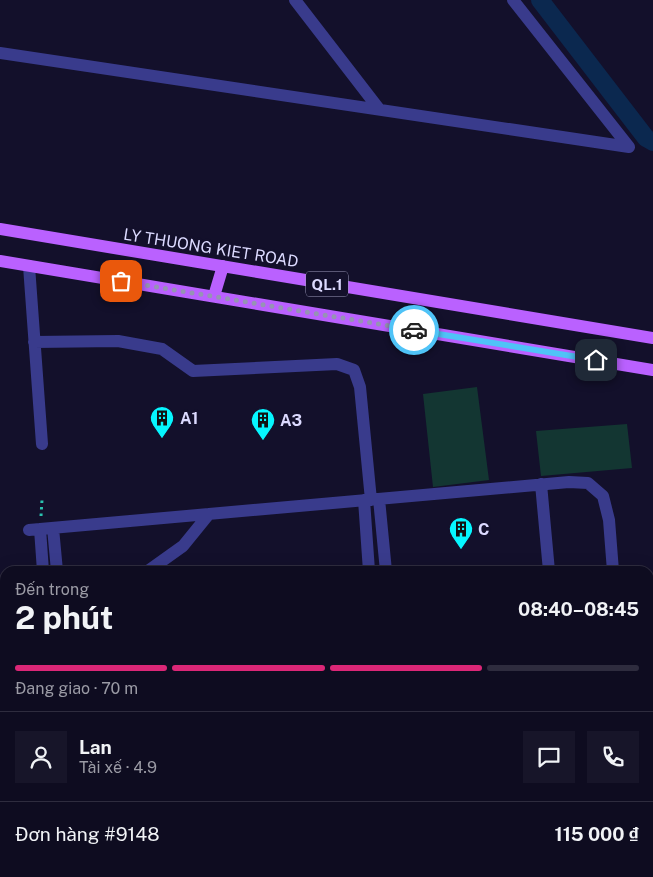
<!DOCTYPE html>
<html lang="vi">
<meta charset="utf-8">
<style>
:root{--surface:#0e0c20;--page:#171529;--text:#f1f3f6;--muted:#9b9ba5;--line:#2e2c3e;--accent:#db2777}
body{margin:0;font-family:"Public Sans",sans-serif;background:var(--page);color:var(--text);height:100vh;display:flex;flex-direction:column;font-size:19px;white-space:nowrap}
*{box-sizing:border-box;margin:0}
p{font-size:16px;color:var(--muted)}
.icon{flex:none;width:28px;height:28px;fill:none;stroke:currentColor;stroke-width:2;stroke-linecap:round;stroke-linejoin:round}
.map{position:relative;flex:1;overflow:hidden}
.side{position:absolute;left:0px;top:566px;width:654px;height:311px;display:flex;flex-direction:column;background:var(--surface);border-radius:15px 15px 0 0;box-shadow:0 5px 20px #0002,0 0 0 1px var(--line)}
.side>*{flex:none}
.pin{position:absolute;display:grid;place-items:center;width:42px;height:42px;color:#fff;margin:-21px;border-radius:10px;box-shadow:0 2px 8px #0006}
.courier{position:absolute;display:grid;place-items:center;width:50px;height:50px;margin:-25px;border:4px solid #4fc3f7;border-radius:50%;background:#fff;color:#222;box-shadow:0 1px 6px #0007}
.summary em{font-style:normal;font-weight:700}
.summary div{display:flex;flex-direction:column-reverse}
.summary{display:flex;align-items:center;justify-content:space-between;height:85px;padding:0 15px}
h1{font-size:32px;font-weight:700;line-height:38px}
.bar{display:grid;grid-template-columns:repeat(4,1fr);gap:8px 5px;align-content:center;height:60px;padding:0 15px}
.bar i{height:6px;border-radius:4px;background:var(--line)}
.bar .selected{background:var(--accent)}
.bar p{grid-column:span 4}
.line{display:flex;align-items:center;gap:12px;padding:0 15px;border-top:1px solid var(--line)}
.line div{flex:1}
.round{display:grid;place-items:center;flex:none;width:52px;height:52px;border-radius:0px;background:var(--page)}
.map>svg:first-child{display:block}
.green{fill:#133632}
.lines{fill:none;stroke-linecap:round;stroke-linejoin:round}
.canal{stroke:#0b284f;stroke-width:18}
.path{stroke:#2bc2af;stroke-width:3;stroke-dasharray:2.5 4;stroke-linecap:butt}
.minor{stroke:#393b8c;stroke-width:12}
.major{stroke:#ba61ff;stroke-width:12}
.done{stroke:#9693b5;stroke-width:5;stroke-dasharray:0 9}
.route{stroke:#4fc3f7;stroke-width:6}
.labels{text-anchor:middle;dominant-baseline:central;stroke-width:4.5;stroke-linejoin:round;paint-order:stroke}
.shield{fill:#13102b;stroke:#a09dbf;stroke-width:1}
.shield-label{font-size:15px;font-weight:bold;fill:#dcdaff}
.street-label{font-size:16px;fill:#dcdaff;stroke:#13102b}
.poi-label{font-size:16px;font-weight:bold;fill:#dcdaff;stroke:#13102b;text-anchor:start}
</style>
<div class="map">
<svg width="653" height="877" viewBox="0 0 653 877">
<rect width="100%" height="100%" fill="#13102b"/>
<!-- green -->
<path class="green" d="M477 387 489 480 433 487 423 394Z
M627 424 632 468 541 476 536 431Z"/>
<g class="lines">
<!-- canal -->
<path class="canal" d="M540 0 646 138 653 142"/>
<!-- path -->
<path class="path" d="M41 516 42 500"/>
<!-- minor -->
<path class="minor" d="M295 0 379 109
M513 0 629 147
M0 53 629 147
M29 266 42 444
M34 342 118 341 162 349 193 371 337 364 354 370 360 387 371 500
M541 484 549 571
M379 499 386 571
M364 500 369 571
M53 528 57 571
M40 529 43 571
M29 530 569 482 588 483 603 496 609 520 613 571
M148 571 183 546 209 514
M0 716 5 707
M0 741 5 745
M0 852 5 853
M18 872 19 877
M83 872 84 877
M402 872V877
M630 872V877
M231 877V875L247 872"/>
<!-- major -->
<path class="major" d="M0 229 653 338
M0 261 653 370
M214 296 223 266"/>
</g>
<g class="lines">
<!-- done -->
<path class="done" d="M121 281 414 330"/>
<!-- route -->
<path class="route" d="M414 330 596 360"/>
</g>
<!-- icons -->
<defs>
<g id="building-pin" transform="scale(1.25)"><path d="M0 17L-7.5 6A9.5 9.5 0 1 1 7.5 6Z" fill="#06f6ff" stroke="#13102b"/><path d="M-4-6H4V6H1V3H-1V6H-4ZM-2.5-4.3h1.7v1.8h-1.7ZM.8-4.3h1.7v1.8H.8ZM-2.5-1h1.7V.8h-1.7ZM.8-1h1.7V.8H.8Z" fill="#111"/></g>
</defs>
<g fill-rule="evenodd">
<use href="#building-pin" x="162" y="418"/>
<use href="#building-pin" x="263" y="420"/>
<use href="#building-pin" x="461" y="529"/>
</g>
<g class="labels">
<!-- shield labels -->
<rect class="shield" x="306" y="271.5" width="42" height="25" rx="4"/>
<g class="shield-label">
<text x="327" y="284">QL.1</text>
</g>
<!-- street labels -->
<g class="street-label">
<text transform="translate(211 248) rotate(9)">LY THUONG KIET ROAD</text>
</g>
<!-- poi labels -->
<g class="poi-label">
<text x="180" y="418">A1</text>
<text x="280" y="420">A3</text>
<text x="478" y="529">C</text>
</g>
</g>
</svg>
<div class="pin" style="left:121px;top:281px;background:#ea580c"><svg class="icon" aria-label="bag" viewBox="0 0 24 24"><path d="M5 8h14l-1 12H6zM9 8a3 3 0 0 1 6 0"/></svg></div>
<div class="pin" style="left:596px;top:360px;background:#1f2937"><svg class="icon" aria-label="home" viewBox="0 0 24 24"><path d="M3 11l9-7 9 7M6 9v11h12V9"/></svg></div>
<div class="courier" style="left:414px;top:330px"><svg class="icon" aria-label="car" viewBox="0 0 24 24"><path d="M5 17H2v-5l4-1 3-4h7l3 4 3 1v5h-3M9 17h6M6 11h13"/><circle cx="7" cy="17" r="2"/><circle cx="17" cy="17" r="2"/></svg></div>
<section class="side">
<div class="summary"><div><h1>2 phút</h1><p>Đến trong</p></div><em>08:40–08:45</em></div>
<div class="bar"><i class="selected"></i><i class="selected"></i><i class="selected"></i><i></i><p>Đang giao · 70 m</p></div>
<div class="line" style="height:90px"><a class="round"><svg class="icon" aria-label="person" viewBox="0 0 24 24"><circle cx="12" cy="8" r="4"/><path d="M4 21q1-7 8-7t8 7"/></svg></a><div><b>Lan</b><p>Tài xế · 4.9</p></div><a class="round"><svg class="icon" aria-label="chat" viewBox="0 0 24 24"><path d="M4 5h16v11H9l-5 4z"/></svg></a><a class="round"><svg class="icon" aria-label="phone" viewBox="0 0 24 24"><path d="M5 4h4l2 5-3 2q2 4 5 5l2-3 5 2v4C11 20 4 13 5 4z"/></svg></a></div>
<div class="line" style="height:65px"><div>Đơn hàng #9148</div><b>115 000 ₫</b></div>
</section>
</div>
